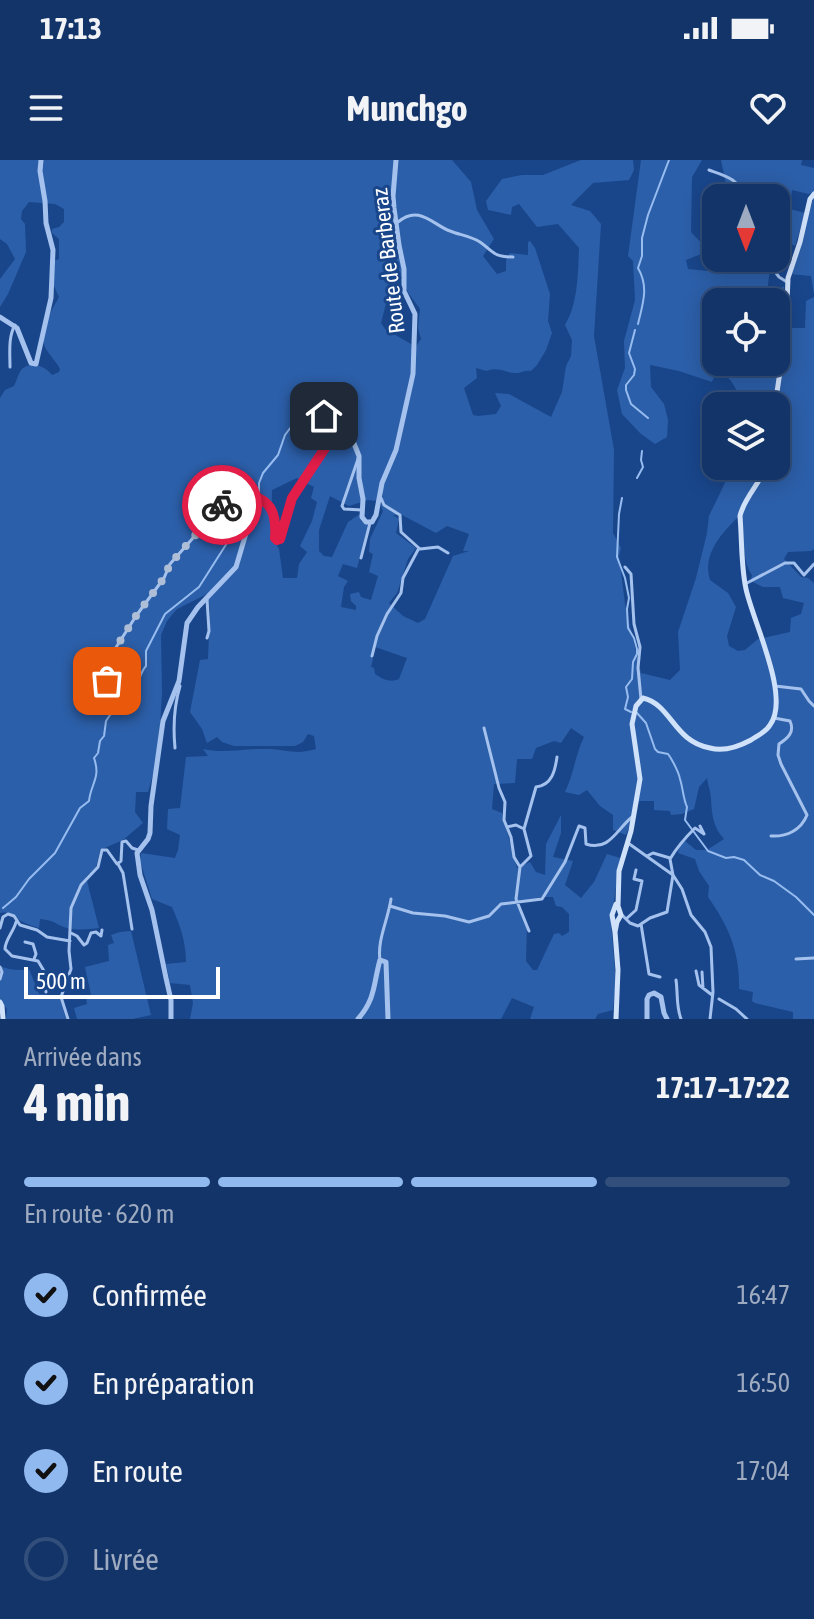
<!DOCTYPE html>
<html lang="fr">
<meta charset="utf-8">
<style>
:root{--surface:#133468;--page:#203f71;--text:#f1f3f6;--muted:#9daac0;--line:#324f7c;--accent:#90b9f0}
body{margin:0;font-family:"Asap Condensed",sans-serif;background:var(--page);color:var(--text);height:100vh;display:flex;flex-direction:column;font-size:30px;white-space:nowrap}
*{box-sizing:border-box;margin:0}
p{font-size:26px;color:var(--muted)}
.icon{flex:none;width:44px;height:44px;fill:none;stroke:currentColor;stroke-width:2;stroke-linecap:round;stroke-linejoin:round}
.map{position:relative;height:859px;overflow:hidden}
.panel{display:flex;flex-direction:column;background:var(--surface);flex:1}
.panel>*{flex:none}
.needle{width:52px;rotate:180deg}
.tools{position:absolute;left:702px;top:24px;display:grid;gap:16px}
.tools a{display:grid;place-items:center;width:88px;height:88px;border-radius:16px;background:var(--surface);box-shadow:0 4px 20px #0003,0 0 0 2px var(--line);font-size:40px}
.scale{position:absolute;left:24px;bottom:20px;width:196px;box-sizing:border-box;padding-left:8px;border:4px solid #fff;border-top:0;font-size:22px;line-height:28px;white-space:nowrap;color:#fff;-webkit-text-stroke:6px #19468b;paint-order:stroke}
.pin{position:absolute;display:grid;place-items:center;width:68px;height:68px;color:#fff;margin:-34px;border-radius:16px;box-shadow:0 4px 12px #0006}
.courier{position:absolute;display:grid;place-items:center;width:80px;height:80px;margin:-40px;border:6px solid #e11d48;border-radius:50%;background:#fff;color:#222;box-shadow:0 2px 10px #0007}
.summary em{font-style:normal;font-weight:700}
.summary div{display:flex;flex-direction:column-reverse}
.summary{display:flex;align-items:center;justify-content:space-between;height:136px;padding:0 24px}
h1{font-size:52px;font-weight:700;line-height:60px}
.bar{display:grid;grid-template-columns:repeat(4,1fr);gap:12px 8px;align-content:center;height:96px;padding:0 24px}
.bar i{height:10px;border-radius:6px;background:var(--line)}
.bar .active{background:var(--accent)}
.bar p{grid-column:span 4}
ol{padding:0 24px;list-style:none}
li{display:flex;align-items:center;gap:24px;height:88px}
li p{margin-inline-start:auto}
li .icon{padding:8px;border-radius:50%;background:var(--accent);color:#111;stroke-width:4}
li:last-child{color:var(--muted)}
li i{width:44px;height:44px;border:4px solid var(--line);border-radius:50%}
.status{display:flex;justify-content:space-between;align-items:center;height:56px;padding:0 40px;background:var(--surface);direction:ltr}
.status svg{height:22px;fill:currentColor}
header{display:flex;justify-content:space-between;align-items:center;height:104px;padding:0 24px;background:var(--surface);font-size:36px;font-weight:700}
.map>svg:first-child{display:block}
.green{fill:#2c5fa9;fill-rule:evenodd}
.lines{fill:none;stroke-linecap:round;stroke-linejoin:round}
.stream{stroke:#96bcf0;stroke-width:2}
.minor{stroke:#a4c2ed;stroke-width:3}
.tertiary{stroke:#a4c2ed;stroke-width:5}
.secondary{stroke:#d0e1fa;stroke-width:5}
.done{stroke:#aebed6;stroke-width:8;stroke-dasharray:0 14.4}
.route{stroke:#e11d48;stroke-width:10}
.labels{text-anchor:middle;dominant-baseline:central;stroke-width:6;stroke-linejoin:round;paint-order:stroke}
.street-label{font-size:22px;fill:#fff;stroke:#19468b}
</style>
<div class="status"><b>17:13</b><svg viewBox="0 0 49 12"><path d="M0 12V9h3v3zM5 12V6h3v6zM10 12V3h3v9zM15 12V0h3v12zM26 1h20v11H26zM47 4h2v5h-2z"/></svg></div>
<header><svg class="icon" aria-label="menu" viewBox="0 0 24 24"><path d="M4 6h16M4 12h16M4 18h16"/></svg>Munchgo<svg class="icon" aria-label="heart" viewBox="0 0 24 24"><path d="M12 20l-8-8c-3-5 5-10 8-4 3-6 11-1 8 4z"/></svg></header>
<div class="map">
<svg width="814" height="859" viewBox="0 0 814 859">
<rect width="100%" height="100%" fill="#19468b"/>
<!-- green -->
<path class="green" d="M0 0H452L471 22 477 50 494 79 483 96 497 114 506 111V101L510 93 528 95V82L530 81 535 88 550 134 548 161 552 173 546 190 537 205 531 211C526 210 523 212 518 213 507 214 498 206 487 211L476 208 477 218 464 228 473 255 478 256 496 254 501 246 495 233 509 234 551 257 562 232 566 206 571 196 572 180 565 165C578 144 578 113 579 88L558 64 537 67 519 44 512 47 511 55 488 50 486 41 502 19 522 15H543L581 0H633L634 10 629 20 593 23 571 45 590 51 601 64 594 176 614 290 613 373 621 388 619 396 625 444 641 513 670 520 680 510 678 472 696 418 707 373 709 356 733 306H776V246H740C738 228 732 219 717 209L712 222 679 211 650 205 651 227 664 244 668 260 667 277 655 284 641 274 622 254 617 230 625 208 624 181 635 140 633 101 628 96 641 0H702L692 17 691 72 709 91 686 100 688 109 708 111 742 98H762L770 108 767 133 770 137 784 126 786 168H805L806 141 814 137V389L811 391 788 392 784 399 801 417 808 418 814 423V859H793V852L755 843 752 841 753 832 739 829C740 792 729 767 708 737L709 726 699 711 695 699 678 693 680 686 685 681 696 690H707L724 679C713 667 712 655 711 639 711 633 708 625 707 618L699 627 694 649 682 654 671 655 670 651 654 650V641H639L626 675 613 670V655L600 646 587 630 579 635 565 632C574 614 575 595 584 577L571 568 561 583 554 581 536 588 532 599H517L515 623 494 624 492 649 502 653 517 708 530 702 536 712 545 715 546 684 561 655V673L553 697 573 701 565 725 581 738 594 722 607 694 620 698 611 762 616 824 613 850 598 854 595 859H530L534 847 512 838 501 859H190L193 843 190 825 170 823 166 804 186 802C186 782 180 765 172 747L152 739 140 701 141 693 175 698 178 690 180 675 167 669 168 649 180 648 186 597 208 596 203 589C225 594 247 588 270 589 289 590 296 595 316 589L314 576 308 574 303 582 295 586H234L222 582 217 577 207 583 202 569 190 552 200 500 208 499 210 450 207 434 177 449 167 461 161 475 162 533 158 598 148 632H136L135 652 143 663 123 680 100 690 96 707 86 717 99 768C91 769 80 770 72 769 58 767 56 760 40 759L39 768C33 766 26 764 21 761 12 756 12 751 0 753V238L5 230 14 226C17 221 17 216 20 212 28 199 45 206 52 215L59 212 60 209C56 201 49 195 45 187 38 172 52 150 59 137L53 124 54 101 59 99V79L52 73V69L59 67 64 62V49L55 44 29 42 22 51 21 59 25 64 26 92 8 134 0 147V119L15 99 7 84 0 79ZM390 105 395 107 409 134 420 149 418 168 421 179 413 191 411 184 385 169 381 163 390 128ZM716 142H776V202H716ZM297 318 314 327 311 338 317 342 312 361 300 386 307 392 299 404 297 418H283L279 389 271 376 272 330ZM383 333 381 346 383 351 370 379 369 392 373 394 369 412 378 416 371 440 361 437 359 432 350 434 351 441 356 446V450L341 447 344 427 348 421 338 416 343 404 357 408 369 364 361 361 360 354 348 362 332 397 324 396 319 391V370L330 336 349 346 368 340 377 341ZM393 355H402L436 373 447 366 469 374 463 391H469L453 396 425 459 418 463 403 456 389 443 397 433 408 399 416 388 396 373 399 359ZM737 358 743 361C744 378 742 401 752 415L751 421 763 427H780L783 438 804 443 801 454 791 458 790 472 758 479 745 490 738 491 729 486 727 476 736 447 728 433 710 420C702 395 721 374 737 358ZM375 487 407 498 399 519C390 523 382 519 375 514L374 508 371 507 373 499 372 497ZM541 737H553L556 746 562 747 569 754V772L562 776 559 773 554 774 537 810H533L526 801 527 764 519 743Z
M721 0H802L801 5 814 8V31L809 34 792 30 790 49 805 53 795 86 786 81 776 80V38H770V29H764L746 38H716V42L712 41 726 24Z
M814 37V134L811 116 790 114Z
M131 771 151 855 133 859H77L74 848 87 844 86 837 91 835 85 807 109 801 108 785 114 783 111 775 120 772Z
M0 806C9 810 19 811 29 809L39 834 59 836 66 859H6L7 849 0 840Z"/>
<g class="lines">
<!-- stream -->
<path class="stream" d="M638 164C643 143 649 127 638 108L642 96V78L648 55 669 0
M635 170 629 193 635 209 634 215 626 225V230L631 244 648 258
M637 318 643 307 641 300 642 291
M259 335V323L263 313 278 295 285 275 291 267 301 260
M622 338 619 354 617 397 625 418 629 438 627 449 628 468 634 478 637 489V494L633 502 632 519 626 527 628 537 625 549 631 552
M135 529C140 521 140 512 146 506V491L165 454 199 427 248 350
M637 553 646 563 655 589 658 592 668 594C672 599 679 613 680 619 683 628 683 638 687 647L685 660 708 691 726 698 734 697 744 700 760 715 774 721 796 737 814 755
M3 748 16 737 29 719 55 693 80 648 89 641C91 623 101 618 94 598L98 593 100 581 104 576 106 561 110 555 123 547 134 533"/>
<!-- minor -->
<path class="minor" d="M709 10C729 17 736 18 746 38
M398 62C419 44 433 65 450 71 460 75 470 76 480 82 494 92 493 97 513 97
M765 98 779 117 787 122
M10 207C10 193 8 177 15 165
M358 299 342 346 344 349 362 350
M381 338 384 345 400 355 401 372 420 389 438 387 448 393
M361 398 370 363
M625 407 631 414 634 464 640 487 638 508 641 539
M747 423 785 403H794L804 415 814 404
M207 478 209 471 207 439
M372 496 377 476 387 454 401 433 403 418 419 388
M775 526 801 529 809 541 814 546
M103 538 108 527 107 519 115 489 136 456 164 418 170 404 223 344 235 337 239 338
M484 568 499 628 505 642 504 660 511 677 514 697 520 707
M175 588C173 567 174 546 180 526L178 524
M700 666 704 674
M507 667 516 665 522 668
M771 676C787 677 801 670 807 655L781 604 778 595 779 584C788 578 795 572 790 561L774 558
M628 683 673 715 682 729 691 755 705 772 711 787 713 832 710 859
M647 696 653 693 670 698
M670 699C677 687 686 677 695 668L704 674
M118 704 123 713 132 769
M390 746 413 753 445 756 469 762 489 756 501 744 542 739 565 702 579 666 585 668 586 684C609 692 617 669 632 657
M621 754 630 763 638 766 650 758 667 752 673 715 670 699
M626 759 636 750 642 721 634 719 636 710
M16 762C14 771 5 780 5 789L12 796 38 801 44 811 46 832
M641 764 649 814 660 817
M0 768 3 757 8 754 14 756 20 765 37 770 47 777 70 781
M529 771 516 739 520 707 531 696 524 669 536 627C552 625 555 611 557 597
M71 773 77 776 84 785 87 783 91 773 96 772 101 776 102 770
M25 782 33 784 36 794 34 799
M796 799 814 798
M380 800C377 780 388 760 391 739
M0 807 2 812 0 819
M696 811 699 825 712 835
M702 812 703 828
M676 820C678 834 676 846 681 859
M719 839 736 849 747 859
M68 859 61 837 71 809 69 791 71 748 81 725 98 707 102 690H107L117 704 121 701 122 682 126 681 132 688 138 690"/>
<!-- tertiary -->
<path class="tertiary" d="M0 157 17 168 31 203 36 204 51 138 53 90 46 63 45 41 40 11 41 0
M320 256H324L332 264 345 267 351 276 359 296V318L363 339 362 357 366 362H372L376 355 382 323 396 290 413 214 415 154 404 131V109L399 85 394 48 393 36 396 0
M171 859V840L166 818 152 750 140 715 137 693 148 679 150 673 151 646 163 561 179 521 187 463 198 447 236 407 252 353 251 348 239 338V334C257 332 276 345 277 365 277 369 275 374 275 378L277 380 280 379 292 338 329 282 330 277 319 261 320 256
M358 859C376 838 373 825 380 800L386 802 388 859
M647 859V839L649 835 654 833 661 837 664 853 667 859"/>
<!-- secondary -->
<path class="secondary" d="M775 246 786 170 788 118 800 82 810 39 814 34
M615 772 617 762 621 755 618 746 619 711 631 671 640 619 632 564 636 546 643 538C672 545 673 581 710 588 724 592 738 587 751 580 757 576 766 572 770 565 791 537 753 462 746 429 741 406 742 380 740 356 744 338 760 324 766 306
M0 842 2 846 3 859
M616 859 618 810 615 772 612 755 616 744"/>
</g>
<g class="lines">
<!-- done -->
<path class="done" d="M107 521 115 489 136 456 164 418 170 404 222 345"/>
<!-- route -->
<path class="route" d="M222 345 235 337 239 338V334L242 332C270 339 277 350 275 378L277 380 280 379 292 338 329 282C331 272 319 267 320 257L324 256"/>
</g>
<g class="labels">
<!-- street labels -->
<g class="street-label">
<text transform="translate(388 101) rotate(-97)">Route de Barberaz</text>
</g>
</g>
</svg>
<div class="tools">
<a><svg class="needle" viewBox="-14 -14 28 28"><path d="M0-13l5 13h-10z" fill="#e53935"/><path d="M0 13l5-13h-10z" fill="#9daac0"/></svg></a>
<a><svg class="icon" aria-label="locate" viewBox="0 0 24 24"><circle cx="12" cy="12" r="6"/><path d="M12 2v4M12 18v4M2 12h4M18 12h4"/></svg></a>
<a><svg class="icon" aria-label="layers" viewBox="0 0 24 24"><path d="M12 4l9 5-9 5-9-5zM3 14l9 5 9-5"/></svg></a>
</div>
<div class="scale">500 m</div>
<div class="pin" style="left:107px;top:521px;background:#ea580c"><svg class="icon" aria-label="bag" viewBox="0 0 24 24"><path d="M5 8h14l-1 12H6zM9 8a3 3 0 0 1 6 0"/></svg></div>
<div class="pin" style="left:324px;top:256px;background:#1f2937"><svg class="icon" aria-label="home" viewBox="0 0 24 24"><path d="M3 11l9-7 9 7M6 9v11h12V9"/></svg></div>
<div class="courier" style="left:222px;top:345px"><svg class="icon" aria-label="bike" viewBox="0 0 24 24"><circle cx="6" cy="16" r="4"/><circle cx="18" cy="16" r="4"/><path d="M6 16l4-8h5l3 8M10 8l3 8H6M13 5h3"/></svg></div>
</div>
<section class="panel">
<div class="summary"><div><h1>4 min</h1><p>Arrivée dans</p></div><em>17:17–17:22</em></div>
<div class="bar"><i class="active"></i><i class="active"></i><i class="active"></i><i></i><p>En route · 620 m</p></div>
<ol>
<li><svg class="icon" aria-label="check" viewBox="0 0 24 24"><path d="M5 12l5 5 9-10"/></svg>Confirmée<p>16:47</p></li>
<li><svg class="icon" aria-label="check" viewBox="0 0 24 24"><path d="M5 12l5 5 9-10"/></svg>En préparation<p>16:50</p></li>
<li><svg class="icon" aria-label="check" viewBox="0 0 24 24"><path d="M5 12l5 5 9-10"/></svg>En route<p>17:04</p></li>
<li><i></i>Livrée</li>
</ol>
</section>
